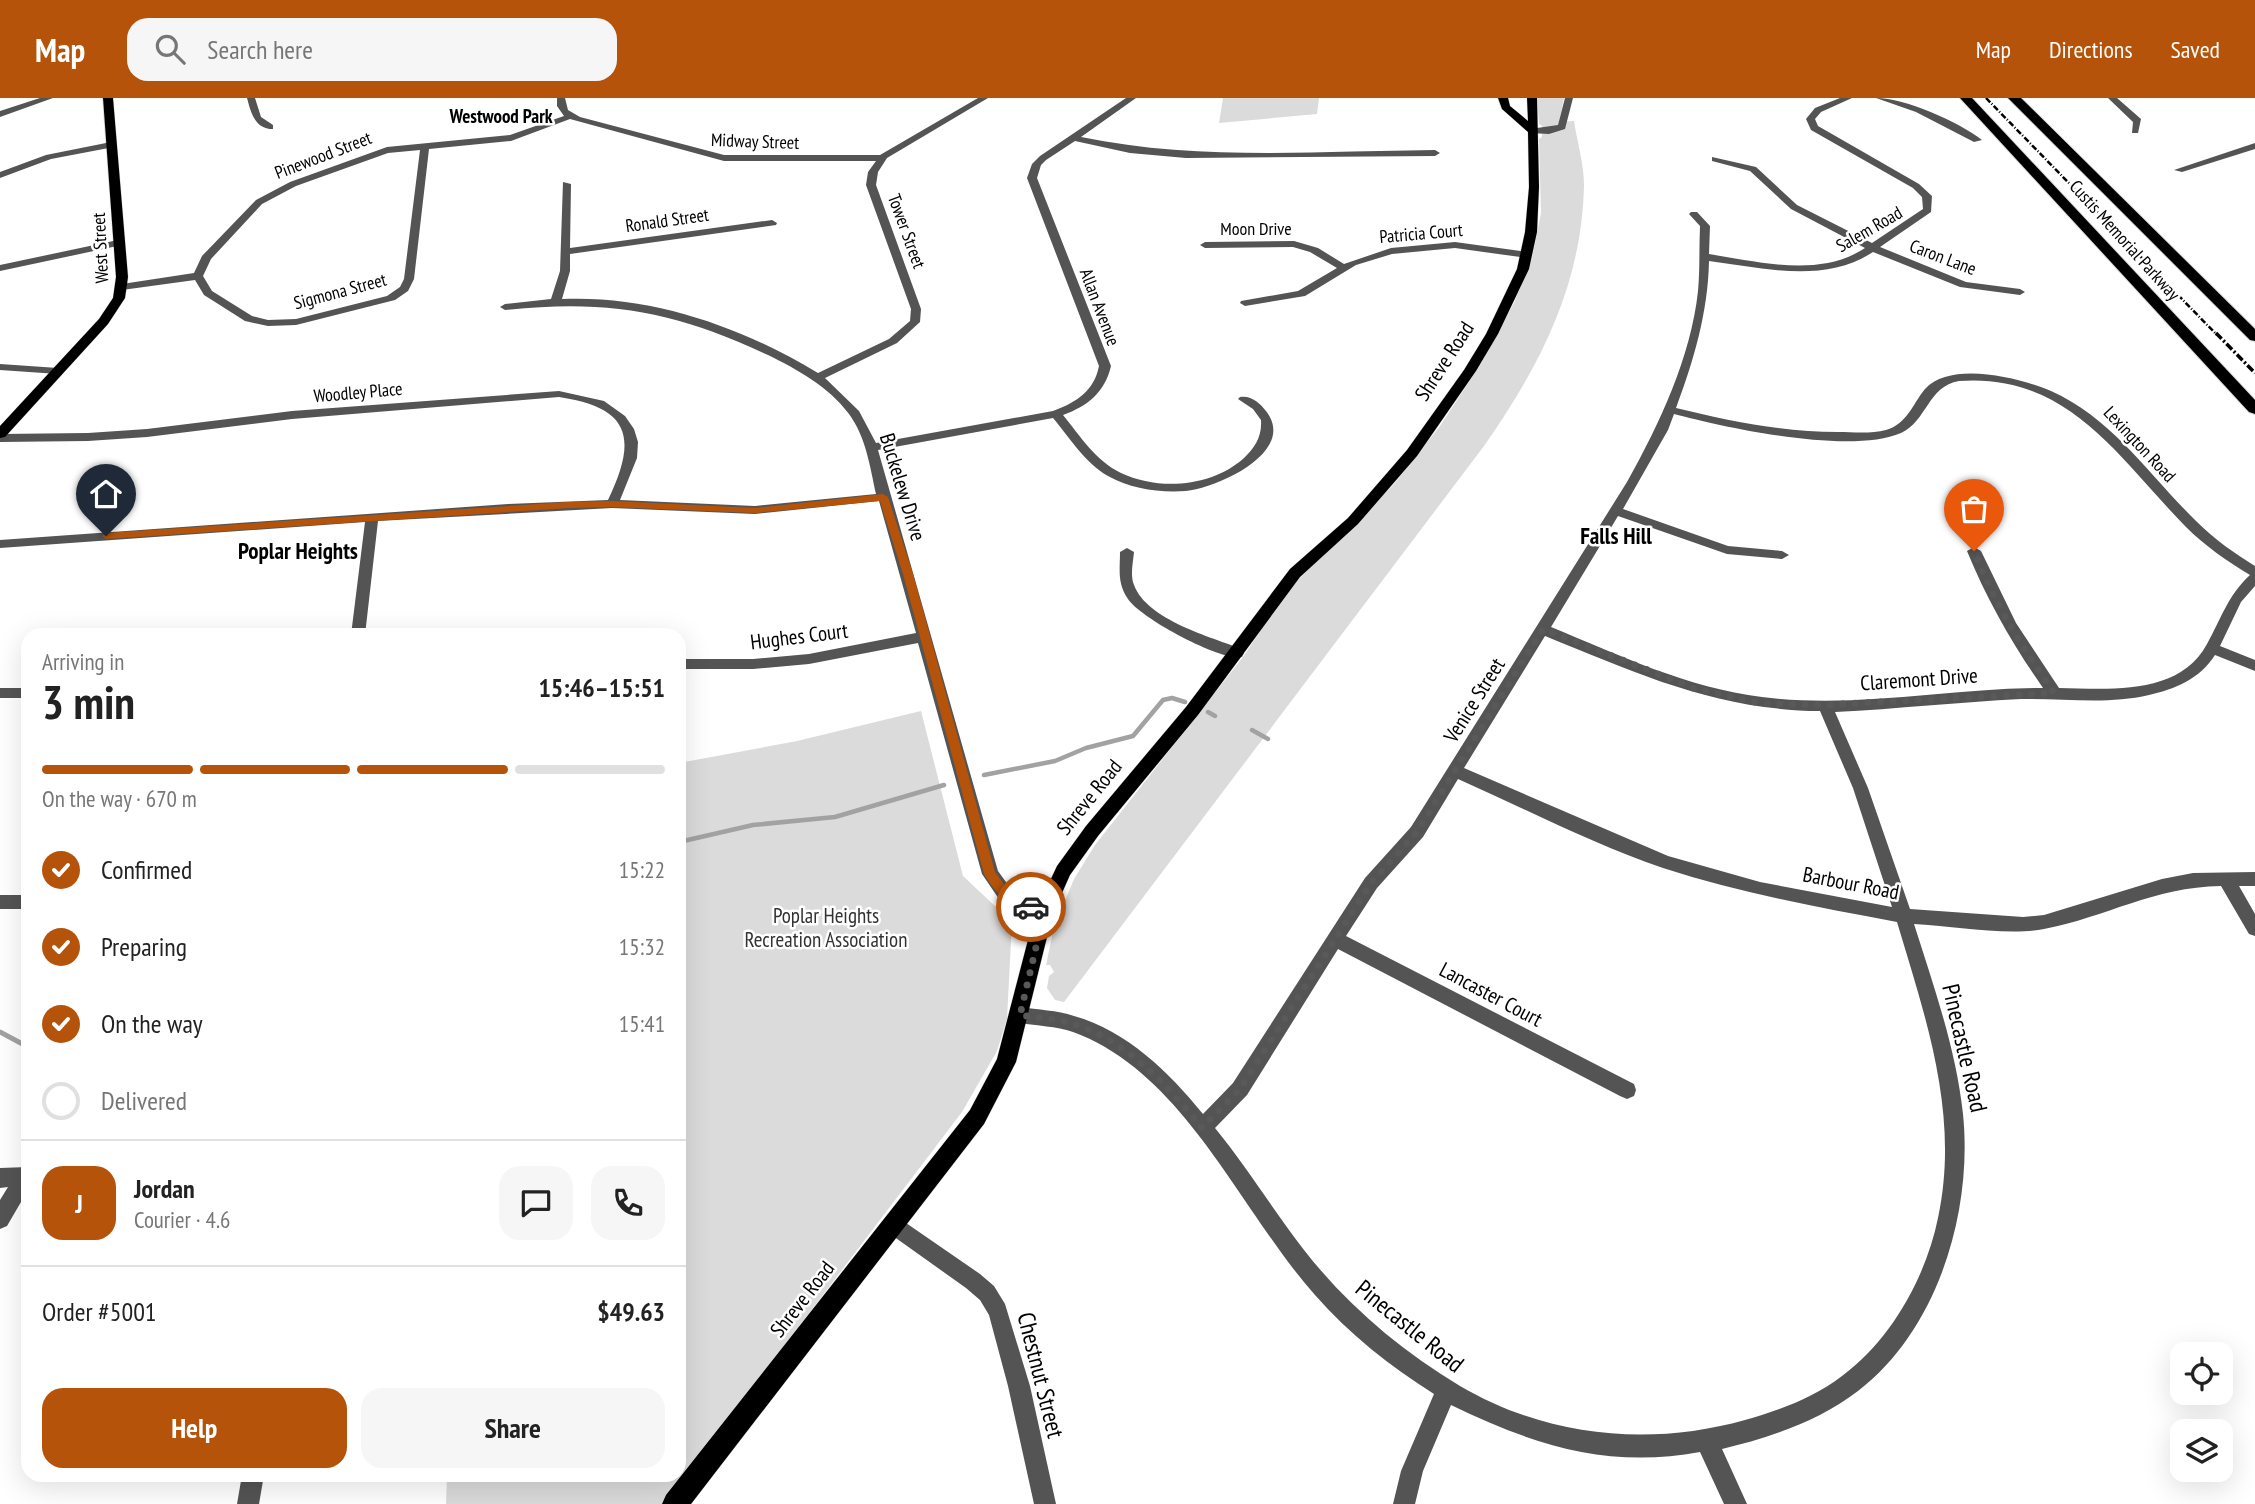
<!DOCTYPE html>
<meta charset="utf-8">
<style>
:root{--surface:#fff;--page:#f6f6f6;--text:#222;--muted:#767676;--line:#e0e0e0;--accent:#b45309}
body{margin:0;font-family:"PT Sans Narrow",sans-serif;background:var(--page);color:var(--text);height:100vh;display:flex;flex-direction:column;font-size:26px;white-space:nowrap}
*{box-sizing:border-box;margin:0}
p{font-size:23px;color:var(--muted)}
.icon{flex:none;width:38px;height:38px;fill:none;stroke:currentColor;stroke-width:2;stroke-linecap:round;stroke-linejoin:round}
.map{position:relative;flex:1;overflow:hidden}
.panel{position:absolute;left:21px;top:530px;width:665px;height:854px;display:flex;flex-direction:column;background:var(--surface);border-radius:21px;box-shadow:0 7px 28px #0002}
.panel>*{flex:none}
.buttons{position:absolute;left:2170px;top:1244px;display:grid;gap:14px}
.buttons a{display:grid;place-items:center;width:63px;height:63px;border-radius:14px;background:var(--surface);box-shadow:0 7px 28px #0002;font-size:35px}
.pin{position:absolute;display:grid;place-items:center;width:60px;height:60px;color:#fff;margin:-72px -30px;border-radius:50% 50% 50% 0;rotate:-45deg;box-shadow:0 0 7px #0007}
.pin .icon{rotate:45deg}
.courier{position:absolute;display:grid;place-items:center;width:70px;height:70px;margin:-35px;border:5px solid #b45309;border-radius:50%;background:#fff;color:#222;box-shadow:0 2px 9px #0007}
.headline em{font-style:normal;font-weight:700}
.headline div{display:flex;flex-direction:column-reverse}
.headline{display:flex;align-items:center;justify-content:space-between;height:119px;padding:0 21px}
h1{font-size:46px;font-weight:700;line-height:52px}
.bar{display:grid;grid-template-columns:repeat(4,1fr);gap:10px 7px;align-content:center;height:84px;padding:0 21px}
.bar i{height:9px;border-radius:5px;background:var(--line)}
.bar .selected{background:var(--accent)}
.bar p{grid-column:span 4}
.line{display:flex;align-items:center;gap:18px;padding:0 21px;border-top:2px solid var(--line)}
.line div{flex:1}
.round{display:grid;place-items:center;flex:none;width:74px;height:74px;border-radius:21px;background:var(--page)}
ol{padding:0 21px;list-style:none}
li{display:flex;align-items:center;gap:21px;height:77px}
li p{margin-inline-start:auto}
li .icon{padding:7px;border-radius:50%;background:var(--accent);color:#fff;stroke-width:4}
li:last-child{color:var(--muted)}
li i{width:38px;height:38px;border:4px solid var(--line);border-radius:50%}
.cta{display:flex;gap:14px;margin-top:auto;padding:14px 21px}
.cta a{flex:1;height:80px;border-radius:21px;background:var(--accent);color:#fff;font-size:28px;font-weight:700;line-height:80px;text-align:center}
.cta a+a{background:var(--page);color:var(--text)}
header{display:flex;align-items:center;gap:42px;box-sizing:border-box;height:98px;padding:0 35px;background:var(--accent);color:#fff}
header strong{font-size:33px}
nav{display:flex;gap:38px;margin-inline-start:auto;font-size:24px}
.search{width:490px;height:63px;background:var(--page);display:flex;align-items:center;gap:18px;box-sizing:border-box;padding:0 24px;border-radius:21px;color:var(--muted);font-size:26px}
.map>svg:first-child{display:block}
.green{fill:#dbdbdb}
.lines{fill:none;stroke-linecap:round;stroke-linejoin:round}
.stream-far1{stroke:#a2a2a2;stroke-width:4.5}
.stream{stroke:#a2a2a2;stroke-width:5}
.major-casing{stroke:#dbdbdb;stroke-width:1}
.highway-casing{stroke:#dbdbdb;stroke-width:2}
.minor{fill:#545454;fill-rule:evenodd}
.major{fill:#000;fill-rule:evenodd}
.highway{fill:#000;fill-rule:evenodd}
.rail-far1{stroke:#000;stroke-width:2.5;stroke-dasharray:6 2 1 2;stroke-linecap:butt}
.rail{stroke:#000;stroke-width:3.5;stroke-dasharray:8 2.5 2 2.5;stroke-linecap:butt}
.route{fill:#b45309}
.done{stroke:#595959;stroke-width:7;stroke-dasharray:0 12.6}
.labels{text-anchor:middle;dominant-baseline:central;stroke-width:5;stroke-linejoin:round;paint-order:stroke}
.far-street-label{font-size:18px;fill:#000;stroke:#fff}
.far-neighbourhood-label{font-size:19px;font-weight:bold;fill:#000;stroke:#fff}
.street-label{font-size:21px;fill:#000;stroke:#fff}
.park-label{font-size:21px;fill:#323232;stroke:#fff}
.neighbourhood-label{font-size:23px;font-weight:bold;fill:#000;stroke:#fff}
.near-street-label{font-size:24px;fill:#000;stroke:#fff}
</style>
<header>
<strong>Map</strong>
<div class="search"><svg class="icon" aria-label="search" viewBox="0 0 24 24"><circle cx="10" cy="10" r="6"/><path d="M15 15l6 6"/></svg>Search here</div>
<nav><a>Map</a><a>Directions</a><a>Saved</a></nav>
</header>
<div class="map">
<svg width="2255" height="1406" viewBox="0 0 2255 1406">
<rect width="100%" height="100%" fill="#fff"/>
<!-- green -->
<path class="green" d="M1223 0H1319L1317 16 1219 25Z
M1537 0H1564L1559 24 1574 23C1577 43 1584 66 1584 87 1582 187 1540 268 1484 348L1064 904 1055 902 1047 890 1049 878 1054 874 1050 867H1046L1054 829 1074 781 1095 747 1243 559 1286 494 1394 386 1440 328 1482 264 1514 205 1532 160 1541 115 1539 41 1542 39V28L1539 26Z
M921 613 963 778 1012 824 1007 921 997 953 962 1014 664 1406H446L447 1377H679V665L797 643Z"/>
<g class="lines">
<!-- stream-far1 -->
<path class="stream-far1" d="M1208 614 1215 618
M1252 632 1268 641
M984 677 1055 663 1086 650 1133 638 1163 602 1172 600 1185 604
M679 744 753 727 835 719 944 687"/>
<!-- stream -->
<path class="stream" d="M0 934 28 949"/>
<!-- major casing -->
<g class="major-casing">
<path id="major" d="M103 0H113L128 179 125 200 108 226 5 339 0 340V328L99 221 113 200 116 179Z
M1498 0H1508L1510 8 1528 23 1527 0H1537L1539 89 1537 134 1529 171 1498 236 1476 273 1417 358 1358 426 1300 479 1198 617 1098 738 1070 777 1053 815 1016 964 984 1026 691 1406H662L666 1397 970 1012 997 961 1035 815 1057 768 1086 728 1186 609 1290 471 1348 420 1407 352 1464 272 1486 236 1517 171 1525 134 1529 89 1528 34 1502 11Z"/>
</g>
<!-- highway casing -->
<g class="highway-casing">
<path id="highway" d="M1960 0H1972L2255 302V316L2249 314Z
M2008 0H2021L2255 231V243L2250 242Z"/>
</g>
<!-- minor -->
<path class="minor" d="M40 0H53L0 19V13Z
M247 0H255L261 19 273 27V31C255 31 251 15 247 0Z
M557 0H565L568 12 580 19 724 57H880L978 0H988L887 60 878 74 876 87 921 211 920 224 897 245 825 280 859 313 876 345 1053 313C1077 304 1094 293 1099 268L1027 80 1032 66 1040 58 1126 0H1136L1081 39C1196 63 1317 53 1435 52L1440 55 1435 58 1186 60 1130 55 1075 43 1046 62 1041 67 1037 80 1111 268C1105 294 1088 308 1063 317 1080 338 1096 363 1121 375 1159 393 1212 389 1244 360 1255 349 1262 339 1261 322L1253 311 1238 301 1240 299C1251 297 1260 305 1266 313 1298 354 1217 390 1186 393 1160 395 1131 391 1108 378 1085 365 1070 340 1053 320L878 352 998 773 1011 791 1050 810 1052 815 1050 820 1044 822 1038 820 999 801 982 776 918 545 809 566 753 571H679V561H753L809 556 916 535 879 403 755 416 612 410 378 423 365 537H351L365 424 0 450V442L508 406 608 402C637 341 632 310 559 299L292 321 147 339 88 343 0 344V336L88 335 147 331 292 313 559 293 604 303 625 318 634 331 638 344 637 360 620 402 755 408 876 396C870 369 866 339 849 316 828 288 798 272 768 257 674 213 607 201 505 212L500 209 505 206 551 201 560 173 563 84 571 86 570 150 772 122 777 125 776 127 570 156V173L562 201C652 197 742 229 818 275L889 241 910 223 911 211 866 87 868 74 876 63H724L570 21 511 43 429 51 414 181 408 193 395 202 296 227 268 228 245 223 204 197 195 182 122 192 117 189 122 186 194 175 202 158 256 102 290 84 387 49 510 37 564 18 557 8ZM420 52 404 181 400 189 387 198 296 221 268 222 252 218 212 193 203 178 211 161 262 106 296 88 388 55Z
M1565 0H1573L1565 31 1549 36 1530 35V31L1558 27Z
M1840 0H1852L1821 14 1815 21 1818 28 1919 86 1932 98 1931 114 1880 149 1966 184 2020 191 2025 194 2020 197 1960 189 1873 154C1825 186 1763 170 1709 163 1708 214 1694 262 1676 310 1729 323 1783 334 1838 334 1853 334 1871 336 1886 332 1907 326 1912 307 1925 291 1951 262 2021 280 2051 293 2113 321 2149 377 2196 423 2214 441 2234 455 2255 468V488L2241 504 2220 548 2255 562V573L2215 557C2200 581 2175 591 2149 597 2107 607 2063 600 2021 601 1959 604 1897 611 1835 614L1868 690 1910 811 2023 819 2044 817 2162 781 2193 775 2255 774V788H2239L2255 816V838L2249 836 2221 788C2153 789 2107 819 2044 831 2008 838 1952 828 1914 826 1934 889 1956 951 1963 1016 1973 1113 1938 1232 1858 1293 1819 1323 1769 1340 1722 1351L1747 1406H1724L1700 1354C1608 1371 1533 1347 1451 1307L1423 1373 1415 1406H1393L1401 1373 1434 1296C1390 1268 1349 1236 1315 1197 1240 1113 1185 975 1073 934 1056 928 1037 928 1020 925L1014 923 1011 917 1014 911 1020 909C1038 912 1057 912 1074 918 1127 933 1169 974 1203 1016L1233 985 1365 780 1411 729 1627 384C1659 327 1691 259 1698 193 1700 172 1699 150 1700 128L1689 116 1691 114H1697L1710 128 1709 156C1760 164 1820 180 1865 150L1791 111 1750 73 1712 63V59L1756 69 1797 107 1872 145 1923 111 1922 99 1913 90 1811 32 1806 21 1815 10ZM1959 283C2069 275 2119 361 2186 429 2205 448 2227 463 2250 477 2228 497 2221 521 2207 546 2179 598 2109 591 2059 590L2016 525 1981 453 1974 449 1967 453C1987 502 2013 547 2043 590 1949 590 1856 611 1762 599 1688 590 1619 557 1551 529L1618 418 1727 456 1782 461 1789 457 1782 453 1728 448 1623 411 1668 332 1674 316C1727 330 1850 357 1901 335 1927 323 1928 288 1959 283ZM1545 538C1639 576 1716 612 1820 613L1853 690 1892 809 1760 784 1668 758 1464 670ZM1458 681C1526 711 1593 746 1663 770 1740 795 1818 809 1897 824 1926 921 1960 1017 1938 1120 1926 1179 1891 1242 1842 1278 1813 1300 1780 1312 1745 1322 1649 1349 1547 1339 1460 1288 1400 1252 1347 1207 1304 1152 1273 1112 1247 1069 1215 1030L1247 997 1338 851 1620 998 1627 1001 1634 998 1636 992 1634 986 1346 838 1377 790 1423 739Z
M1876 0C1905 0 1959 24 1982 42L1974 44 1916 14Z
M2108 0H2117L2141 21 2138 35H2132L2133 24Z
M111 44 116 47 114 49 51 61 0 80V74L46 57Z
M2255 45V51L2182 74 2174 72Z
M118 142 122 143V147L0 173V167Z
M1294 143 1318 150 1344 166 1391 150 1455 144 1527 154 1532 157 1527 160 1455 150 1392 156 1356 167 1305 198 1245 208 1240 205 1241 203 1298 193 1337 170 1310 154 1293 149 1205 150 1200 147 1205 144Z
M0 266 58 270 64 273 58 276 0 272Z
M1127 450 1134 454C1133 465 1130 477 1134 487 1147 522 1211 539 1242 551L1244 555 1242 559C1222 564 1140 520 1128 501 1117 485 1120 472 1120 454Z
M0 590H28V600H0Z
M0 797H28V811H0Z
M28 1069V1092L7 1128 0 1131V1102L8 1089 0 1090V1070Z
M893 1116 980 1176 994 1188 1005 1206 1030 1288 1056 1406H1034L1008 1288 989 1217 980 1202 966 1190 886 1133 883 1126 886 1119Z
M242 1377H264L259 1406H237Z"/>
<!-- major -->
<use href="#major" class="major"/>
<!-- highway -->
<use href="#highway" class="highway"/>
<!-- rail-far1 -->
<path class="rail-far1" d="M1986 0 2217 237"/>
<!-- rail -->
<path class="rail" d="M2216 235 2255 275"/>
</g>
<!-- route -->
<path class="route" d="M883 396 888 399 913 476 995 774 1009 793 1035 806V813C1014 816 993 792 984 776L903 476 880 403 755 415 612 409 568 410 106 441 102 438 106 435 568 404 612 403 755 410Z"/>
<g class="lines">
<!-- done -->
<path class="done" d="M1031 809 1044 815 1020 917C1037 920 1056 920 1073 926 1127 942 1168 989 1202 1030L1240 991 1371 785 1417 734 1543 531 1696 591 1759 605 1824 607 2054 595C2023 551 1993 503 1974 453"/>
</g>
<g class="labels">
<!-- far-street labels -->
<g class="far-street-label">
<text transform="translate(755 43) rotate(2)">Midway Street</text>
<text transform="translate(323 57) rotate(-21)">Pinewood Street</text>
<text transform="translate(667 122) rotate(-8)">Ronald Street</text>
<text x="1256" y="130">Moon Drive</text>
<text transform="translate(1869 131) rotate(-30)">Salem Road</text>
<text transform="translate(907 133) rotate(70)">Tower Street</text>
<text transform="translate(1421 135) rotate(-5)">Patricia Court</text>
<text transform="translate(2125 142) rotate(48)">Custis Memorial Parkway</text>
<text transform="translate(100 150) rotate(-93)">West Street</text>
<text transform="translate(1943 159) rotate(21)">Caron Lane</text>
<text transform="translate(340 193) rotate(-15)">Sigmona Street</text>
<text transform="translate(1100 209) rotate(69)">Allan Avenue</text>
<text transform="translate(358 294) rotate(-5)">Woodley Place</text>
<text transform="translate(2140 346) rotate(47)">Lexington Road</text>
</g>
<!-- far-neighbourhood labels -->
<g class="far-neighbourhood-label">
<text x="501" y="18">Westwood Park</text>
</g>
<!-- street labels -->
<g class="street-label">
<text transform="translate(1444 263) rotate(-57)">Shreve Road</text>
<text transform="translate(903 389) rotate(73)">Buckelew Drive</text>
<text transform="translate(799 538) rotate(-7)">Hughes Court</text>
<text transform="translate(1919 581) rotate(-4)">Claremont Drive</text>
<text transform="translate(1474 602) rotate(-58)">Venice Street</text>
<text transform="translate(1089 699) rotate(-51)">Shreve Road</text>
<text transform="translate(1851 785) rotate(11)">Barbour Road</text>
<text transform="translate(1491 896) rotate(28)">Lancaster Court</text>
<text transform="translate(802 1201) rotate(-52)">Shreve Road</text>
</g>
<!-- park labels -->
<g class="park-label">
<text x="826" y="817">Poplar Heights<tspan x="826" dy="24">Recreation Association</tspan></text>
</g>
<!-- neighbourhood labels -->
<g class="neighbourhood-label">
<text x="1616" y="437">Falls Hill</text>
<text x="298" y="452">Poplar Heights</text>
</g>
<!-- near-street labels -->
<g class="near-street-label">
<text transform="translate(1965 950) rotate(77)">Pinecastle Road</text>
<text transform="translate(1410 1228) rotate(39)">Pinecastle Road</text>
<text transform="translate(1041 1277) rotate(76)">Chestnut Street</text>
</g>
</g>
</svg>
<div class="buttons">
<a><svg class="icon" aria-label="locate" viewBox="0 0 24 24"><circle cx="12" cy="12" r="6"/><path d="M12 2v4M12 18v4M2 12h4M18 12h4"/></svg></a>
<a><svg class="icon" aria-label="layers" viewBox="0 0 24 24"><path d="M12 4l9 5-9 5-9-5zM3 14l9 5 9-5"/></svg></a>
</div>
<div class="pin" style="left:1974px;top:453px;background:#ea580c"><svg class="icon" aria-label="bag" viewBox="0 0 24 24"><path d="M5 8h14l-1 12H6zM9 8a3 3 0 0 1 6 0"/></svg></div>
<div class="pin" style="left:106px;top:438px;background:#1f2937"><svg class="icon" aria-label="home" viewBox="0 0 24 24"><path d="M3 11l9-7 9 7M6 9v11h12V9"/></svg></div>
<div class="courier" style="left:1031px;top:809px"><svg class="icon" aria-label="car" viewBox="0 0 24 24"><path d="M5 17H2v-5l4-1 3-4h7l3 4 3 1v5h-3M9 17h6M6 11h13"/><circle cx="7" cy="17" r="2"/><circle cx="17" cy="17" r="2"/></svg></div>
<section class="panel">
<div class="headline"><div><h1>3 min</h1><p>Arriving in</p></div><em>15:46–15:51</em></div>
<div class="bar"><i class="selected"></i><i class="selected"></i><i class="selected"></i><i></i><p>On the way · 670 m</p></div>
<ol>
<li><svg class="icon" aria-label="check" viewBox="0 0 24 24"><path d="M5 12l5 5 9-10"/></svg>Confirmed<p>15:22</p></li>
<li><svg class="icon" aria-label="check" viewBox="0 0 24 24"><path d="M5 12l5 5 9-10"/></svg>Preparing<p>15:32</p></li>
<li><svg class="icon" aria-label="check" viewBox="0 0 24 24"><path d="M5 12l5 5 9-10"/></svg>On the way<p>15:41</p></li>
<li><i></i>Delivered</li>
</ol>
<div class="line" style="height:126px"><b class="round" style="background:var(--accent);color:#fff">J</b><div><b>Jordan</b><p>Courier · 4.6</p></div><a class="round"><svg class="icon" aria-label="chat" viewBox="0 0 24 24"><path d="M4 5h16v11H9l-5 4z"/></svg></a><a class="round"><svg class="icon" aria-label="phone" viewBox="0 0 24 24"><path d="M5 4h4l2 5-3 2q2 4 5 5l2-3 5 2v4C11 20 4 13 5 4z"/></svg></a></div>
<div class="line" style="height:91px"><div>Order #5001</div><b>$49.63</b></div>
<div class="cta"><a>Help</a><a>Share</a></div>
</section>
</div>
